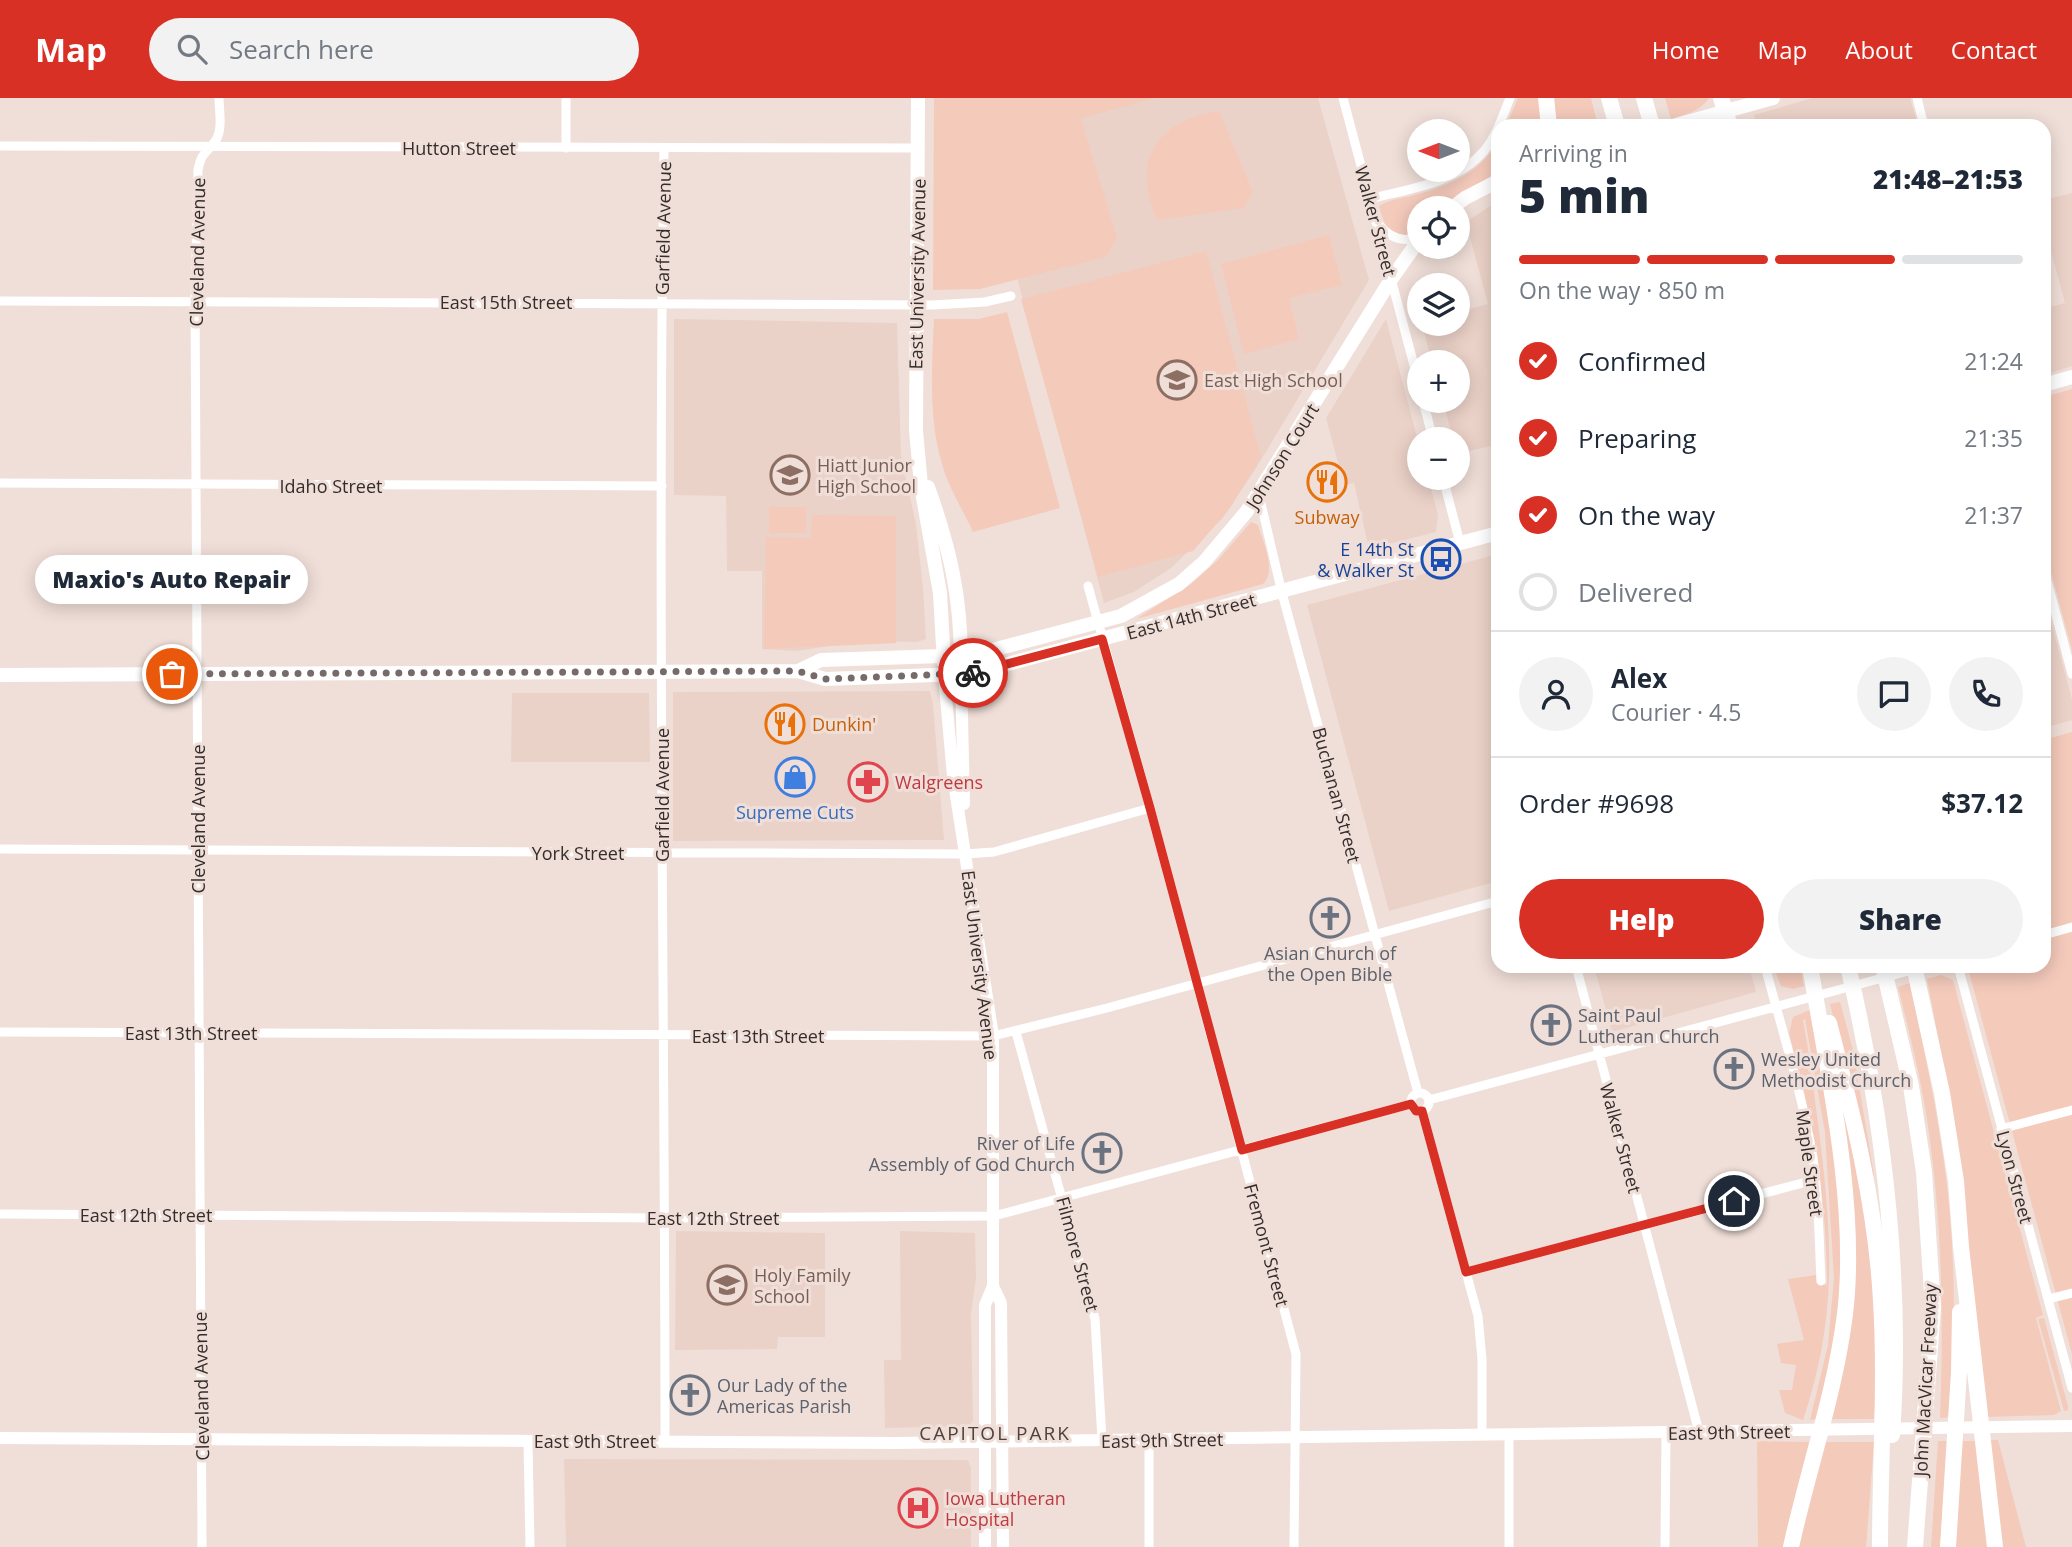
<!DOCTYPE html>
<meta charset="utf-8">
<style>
:root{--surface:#fff;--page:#f2f2f3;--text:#1f2937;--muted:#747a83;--line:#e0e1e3;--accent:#d93025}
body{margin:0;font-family:"Open Sans",sans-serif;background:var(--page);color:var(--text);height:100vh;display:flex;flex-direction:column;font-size:26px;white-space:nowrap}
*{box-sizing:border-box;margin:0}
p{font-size:23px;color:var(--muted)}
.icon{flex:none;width:38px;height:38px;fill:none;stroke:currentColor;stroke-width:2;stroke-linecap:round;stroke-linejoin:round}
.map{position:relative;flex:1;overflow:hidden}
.details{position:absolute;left:1491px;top:21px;width:560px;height:854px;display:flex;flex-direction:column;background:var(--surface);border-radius:21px;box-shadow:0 4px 18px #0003}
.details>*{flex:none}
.needle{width:46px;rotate:270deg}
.buttons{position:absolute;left:1407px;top:21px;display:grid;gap:14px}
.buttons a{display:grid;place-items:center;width:63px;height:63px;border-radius:50%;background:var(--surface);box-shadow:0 4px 18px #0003;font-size:35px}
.pin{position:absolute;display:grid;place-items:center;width:60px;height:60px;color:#fff;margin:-30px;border:4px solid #fff;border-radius:50%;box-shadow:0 2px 7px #0007}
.courier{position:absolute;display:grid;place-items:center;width:70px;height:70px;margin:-35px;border:5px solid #d93025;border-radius:50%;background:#fff;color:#222;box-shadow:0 2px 9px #0007}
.bubble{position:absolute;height:49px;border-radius:24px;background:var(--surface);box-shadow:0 4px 18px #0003;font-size:23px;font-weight:800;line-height:49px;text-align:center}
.head em{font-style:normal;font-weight:800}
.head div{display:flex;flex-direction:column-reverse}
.head{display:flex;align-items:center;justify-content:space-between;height:119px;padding:0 28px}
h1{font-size:46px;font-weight:800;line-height:52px}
.bar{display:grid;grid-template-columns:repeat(4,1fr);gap:10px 7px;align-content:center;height:84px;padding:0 28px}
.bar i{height:9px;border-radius:5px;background:var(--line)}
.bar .active{background:var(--accent)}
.bar p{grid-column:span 4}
.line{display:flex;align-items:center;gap:18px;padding:0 28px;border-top:2px solid var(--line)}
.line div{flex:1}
.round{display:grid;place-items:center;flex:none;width:74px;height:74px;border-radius:37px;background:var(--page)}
ol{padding:0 28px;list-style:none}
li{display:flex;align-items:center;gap:21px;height:77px}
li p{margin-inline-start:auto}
li .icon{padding:7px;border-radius:50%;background:var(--accent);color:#fff;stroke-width:4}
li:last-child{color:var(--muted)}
li i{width:38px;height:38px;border:4px solid var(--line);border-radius:50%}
.action{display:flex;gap:14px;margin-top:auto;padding:14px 28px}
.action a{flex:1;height:80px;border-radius:42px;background:var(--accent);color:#fff;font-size:28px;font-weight:800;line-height:80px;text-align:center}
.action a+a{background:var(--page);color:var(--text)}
header{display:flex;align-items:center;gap:42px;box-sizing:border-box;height:98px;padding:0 35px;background:var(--accent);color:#fff}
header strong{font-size:33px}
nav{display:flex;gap:38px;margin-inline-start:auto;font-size:24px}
.search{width:490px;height:63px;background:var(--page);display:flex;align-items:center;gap:18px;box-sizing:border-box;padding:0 24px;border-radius:38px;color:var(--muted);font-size:26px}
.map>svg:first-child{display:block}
.built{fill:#ebd2c8}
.green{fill:#f4cabb}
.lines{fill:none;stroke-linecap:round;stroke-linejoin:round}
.street{stroke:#fff;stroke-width:9}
.secondary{stroke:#fff;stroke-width:12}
.primary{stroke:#fff;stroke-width:14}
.highway{stroke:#fff;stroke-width:16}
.done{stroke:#766b68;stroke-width:7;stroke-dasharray:0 12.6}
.route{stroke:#d93025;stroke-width:9}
.labels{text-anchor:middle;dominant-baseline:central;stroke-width:6;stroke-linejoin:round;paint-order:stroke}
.street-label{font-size:18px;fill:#342d2b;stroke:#f0dfd8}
.education-label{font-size:18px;fill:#785e54;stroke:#f0dfd8;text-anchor:start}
.food-label{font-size:18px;fill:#c56008;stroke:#f0dfd8}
.transit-label{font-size:18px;fill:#164399;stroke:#f0dfd8;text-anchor:end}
.health-label{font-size:18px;fill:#be3a42;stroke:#f0dfd8;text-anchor:start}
.shop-label{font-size:18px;fill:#366cbe;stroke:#f0dfd8}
.worship-label{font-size:18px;fill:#5b616d;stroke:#f0dfd8;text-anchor:start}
.neighbourhood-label{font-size:19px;letter-spacing:2px;fill:#4f413c;stroke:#f0dfd8}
</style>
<header>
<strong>Map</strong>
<div class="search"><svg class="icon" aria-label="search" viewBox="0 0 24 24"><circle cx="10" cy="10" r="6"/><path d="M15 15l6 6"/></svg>Search here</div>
<nav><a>Home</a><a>Map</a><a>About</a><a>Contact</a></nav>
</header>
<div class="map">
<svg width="2072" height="1449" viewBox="0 0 2072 1449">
<rect width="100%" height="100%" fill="#f0dfd8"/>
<!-- built -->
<path class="built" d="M935 0H1318L1369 182 1255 372 1222 421 1171 470 1134 494 1104 505 1017 180Z
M1812 0H1910L1918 28H1757L1754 17Z
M2072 95V268L2044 277V211L2065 205 2044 127V102Z
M1498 103V346L1458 356V341H1453L1443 303H1458V264H1432L1422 226H1458V214L1488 206 1466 124Z
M674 221 897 225 901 358 916 426 923 490 926 541 917 544 864 543 796 553 762 551V473H727L726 398 674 397Z
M1386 221 1419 347V380H1428L1438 416 1436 434 1369 451 1354 385 1344 387 1326 320Z
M1498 456V783L1389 813 1307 507Z
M2044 498 2072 601V622L2044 630Z
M930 593 933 606 944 742 673 743V594Z
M512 595H649L650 664H511Z
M1594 868H1749L1756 894 1612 934Z
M676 1133 825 1135V1239H778L777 1251 675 1252Z
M900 1133 975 1135 976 1180 971 1215 973 1323 969 1328 885 1330 884 1262H901Z
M564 1361 968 1362 971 1370V1449H566Z"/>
<!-- green -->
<path class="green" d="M934 0H1156L1071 23 1081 21 1117 140 1106 159 980 191 933 192Z
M1518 0H1540L1541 28H1506Z
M1554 0H1591L1598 28H1556Z
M1665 0H1709C1699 14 1686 16 1671 21Z
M1219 13 1253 94 1244 110 1157 122C1131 63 1156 22 1219 13Z
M1498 44V74L1463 95 1444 110H1419V133C1393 145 1385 131 1379 108 1388 102 1401 100 1411 98 1448 88 1477 77 1498 44Z
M1329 137 1342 187 1289 200 1299 241 1244 256 1221 166Z
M1206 153 1261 359 1230 410 1193 453 1098 479 1021 201Z
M1007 214 1060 410 973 434C963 412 948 389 942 366 928 318 932 269 934 221H979Z
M2072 291V552L2044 448V299Z
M769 409H806V435H769Z
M812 417 896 418V545L764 551 766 439 811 440Z
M1251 424 1258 427C1263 444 1277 473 1263 486L1136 521 1191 486 1218 462Z
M2072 634V1256L1968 870V868H2044V642Z
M1773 868H1800L1804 888 1793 891 1781 888Z
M1941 877 1953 882 2043 1217 2036 1220 2061 1313 2054 1317 1985 1319 1957 1040 1927 881Z
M1910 885C1922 943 1935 1000 1943 1058 1956 1144 1956 1233 1950 1319L1940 1320C1944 1216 1942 1112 1925 1009 1918 969 1908 929 1898 889Z
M1840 904 1853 952 1874 1077H1872L1830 906Z
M1810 912C1827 1000 1844 1093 1840 1184 1839 1231 1827 1276 1817 1321L1810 1322 1828 1247 1834 1180 1825 1034 1805 921 1803 922C1810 959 1814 996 1819 1033 1832 1138 1838 1219 1803 1322L1785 1315 1779 1292H1792L1796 1267 1781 1265 1777 1246 1804 1242 1788 1181 1816 1177 1817 1186 1827 1187C1827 1097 1812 1021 1789 935L1793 919Z
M1838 993C1867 1099 1883 1211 1874 1321H1831L1852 1213Z
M2044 1220 2068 1308V1312L2064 1313 2038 1221Z
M1989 1342H1998L2026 1449H2002Z
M1757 1343 1809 1344 1784 1449H1758Z
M1938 1343H1948L1940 1449H1931Z
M1962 1343H1976L1988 1449H1954Z
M1823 1344H1874L1866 1449H1798Z"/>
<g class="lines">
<!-- street -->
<path class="street" d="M566 0V50
M1343 0 1419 286
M1917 0 1924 28
M0 48 918 50
M664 51C657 482 665 913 665 1343
M1370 101C1408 91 1457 85 1484 53 1496 39 1503 17 1510 0
M1378 126C1389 139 1403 146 1419 138
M0 203 932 207 985 204 1011 198
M1423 303 1433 341
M1443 380 1460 445
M0 385 662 388
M1259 397 1282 495 1418 995
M2044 472 2072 576
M1088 488 1150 710 1296 1256 1294 1449
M0 751 965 756 994 754 1150 710
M2044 837 2072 829
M1576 868 1699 1334
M1765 868C1782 932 1802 995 1813 1060 1819 1101 1819 1142 1821 1183
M1958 868 2072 1290
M0 934 993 938 1107 910 1498 803
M1016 934 1095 1221 1102 1342
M1411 1004a9 9 0 1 1 18 0a9 9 0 1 1-18 0Z
M1429 1002 1927 868
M1422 1013 1478 1218 1482 1261V1337
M2001 1031 2072 1012
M0 1116 665 1120 994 1118 1411 1006
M1466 1174 1814 1082
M2048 1201 2072 1195
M1149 1342V1449
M528 1343 530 1449
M202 1449 195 203 198 72C202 52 207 56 216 42 223 31 219 12 219 0
M1509 1449V1337
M1665 1449 1666 1334"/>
<!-- secondary -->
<path class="secondary" d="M961 576 964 706
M944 577 953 678 993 938V1188L985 1207V1449
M993 1188 1001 1205 1003 1449
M0 1340 897 1345 2072 1328"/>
<!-- primary -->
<path class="primary" d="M918 0 916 332 921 388 940 495 944 565
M1673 28 1773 0
M1452 110 1465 100 1498 83
M2044 287 2072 279
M928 389C950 451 961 498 961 564
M798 573 821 562 973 557 1121 518 1179 486 1204 464 1247 413 1392 180 1419 142
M0 577 798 573 825 581 961 576 978 574 1498 435"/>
<!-- highway -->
<path class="highway" d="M1546 0 1549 28
M1609 0 1617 28
M1644 0 1652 28
M1721 0 1730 28
M1848 868C1884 1023 1903 1179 1892 1337
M1883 868 1911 988 1924 1074 1933 1210 1915 1449
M1914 868 1942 995 1956 1083 1961 1149 1995 1449
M1829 925C1853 1016 1876 1108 1881 1203 1886 1285 1880 1367 1880 1449
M1791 1449C1808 1371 1835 1296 1845 1216 1858 1108 1828 975 1810 868
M1948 1449 1959 1274 1960 1214"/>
</g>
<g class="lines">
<!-- done -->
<path class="done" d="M172 576 798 573 825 581 973 575"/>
<!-- route -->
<path class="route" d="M973 575 1102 541 1150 710 1242 1052 1411 1006 1416 1013H1422L1466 1174 1734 1103"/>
</g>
<!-- icons -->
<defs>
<g id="school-ring" transform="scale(2.0125)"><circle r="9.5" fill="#f0dfd8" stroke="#8d6e63" stroke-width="1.5"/><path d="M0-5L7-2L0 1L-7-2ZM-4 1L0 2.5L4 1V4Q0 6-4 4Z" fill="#8d6e63"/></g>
<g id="restaurant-ring" transform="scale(2.0125)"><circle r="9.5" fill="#f0dfd8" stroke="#e8710a" stroke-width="1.5"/><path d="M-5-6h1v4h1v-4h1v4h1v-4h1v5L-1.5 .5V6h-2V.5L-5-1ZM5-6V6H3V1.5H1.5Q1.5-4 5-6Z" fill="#e8710a"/></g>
<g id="bus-ring" transform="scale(2.0125)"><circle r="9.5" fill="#f0dfd8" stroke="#1a4fb4" stroke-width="1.5"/><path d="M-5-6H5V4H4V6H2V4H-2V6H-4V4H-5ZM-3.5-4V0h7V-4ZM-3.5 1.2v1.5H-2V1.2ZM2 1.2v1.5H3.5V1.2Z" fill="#1a4fb4"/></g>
<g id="shop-ring" transform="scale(2.0125)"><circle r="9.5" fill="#f0dfd8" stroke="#3f7fe0" stroke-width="1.5"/><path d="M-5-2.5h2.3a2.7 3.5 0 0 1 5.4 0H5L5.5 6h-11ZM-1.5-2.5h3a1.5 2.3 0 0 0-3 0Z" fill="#3f7fe0"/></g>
<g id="pharmacy-ring" transform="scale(2.0125)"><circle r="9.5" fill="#f0dfd8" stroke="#e0444e" stroke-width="1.5"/><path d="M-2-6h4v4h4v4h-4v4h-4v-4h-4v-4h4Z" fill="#e0444e"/></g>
<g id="church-ring" transform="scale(2.0125)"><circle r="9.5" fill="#f0dfd8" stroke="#6b7280" stroke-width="1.5"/><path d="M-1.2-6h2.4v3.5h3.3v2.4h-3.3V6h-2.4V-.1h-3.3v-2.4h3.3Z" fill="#6b7280"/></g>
<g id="hospital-ring" transform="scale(2.0125)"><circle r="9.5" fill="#f0dfd8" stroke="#e0444e" stroke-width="1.5"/><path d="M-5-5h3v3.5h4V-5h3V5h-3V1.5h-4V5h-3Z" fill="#e0444e"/></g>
</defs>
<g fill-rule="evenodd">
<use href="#school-ring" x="1177" y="282"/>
<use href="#school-ring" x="790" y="377"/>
<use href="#restaurant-ring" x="1327" y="384"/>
<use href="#bus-ring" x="1441" y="461"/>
<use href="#restaurant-ring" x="785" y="626"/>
<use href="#shop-ring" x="795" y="679"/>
<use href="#pharmacy-ring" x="868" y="684"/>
<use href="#church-ring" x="1330" y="820"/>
<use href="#church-ring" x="1551" y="927"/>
<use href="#church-ring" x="1734" y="971"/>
<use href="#church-ring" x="1102" y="1055"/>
<use href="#school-ring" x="727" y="1187"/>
<use href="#church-ring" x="690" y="1297"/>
<use href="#hospital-ring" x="918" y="1410"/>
</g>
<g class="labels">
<!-- street labels -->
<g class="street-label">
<text x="459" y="50">Hutton Street</text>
<text transform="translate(1376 123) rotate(75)">Walker Street</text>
<text transform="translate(663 130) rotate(-89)">Garfield Avenue</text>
<text transform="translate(197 154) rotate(-89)">Cleveland Avenue</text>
<text transform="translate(917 176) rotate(-89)">East University Avenue</text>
<text x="506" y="204">East 15th Street</text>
<text transform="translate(1282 358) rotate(-58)">Johnson Court</text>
<text x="331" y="388">Idaho Street</text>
<text transform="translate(1191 518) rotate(-15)">East 14th Street</text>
<text transform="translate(662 697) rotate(-90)">Garfield Avenue</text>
<text transform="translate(1337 697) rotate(75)">Buchanan Street</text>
<text transform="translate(198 721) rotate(-90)">Cleveland Avenue</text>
<text x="578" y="755">York Street</text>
<text transform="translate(980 867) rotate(83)">East University Avenue</text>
<text x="191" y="935">East 13th Street</text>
<text x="758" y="938">East 13th Street</text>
<text transform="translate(1621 1040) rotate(75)">Walker Street</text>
<text transform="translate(1810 1065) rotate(82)">Maple Street</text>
<text transform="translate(2015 1079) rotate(75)">Lyon Street</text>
<text x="146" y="1117">East 12th Street</text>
<text x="713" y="1120">East 12th Street</text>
<text transform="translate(1267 1147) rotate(75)">Fremont Street</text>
<text transform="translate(1078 1156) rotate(75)">Filmore Street</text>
<text transform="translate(1925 1282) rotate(-87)">John MacVicar Freeway</text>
<text transform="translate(201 1288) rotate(-91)">Cleveland Avenue</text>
<text transform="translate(1729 1334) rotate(-1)">East 9th Street</text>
<text transform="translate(1162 1342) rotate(-1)">East 9th Street</text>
<text x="595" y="1343">East 9th Street</text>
</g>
<!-- education labels -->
<g class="education-label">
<text x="1204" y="282">East High School</text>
<text x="817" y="367">Hiatt Junior<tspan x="817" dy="21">High School</tspan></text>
<text x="754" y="1177">Holy Family<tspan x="754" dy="21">School</tspan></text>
</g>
<!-- food labels -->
<g class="food-label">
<text x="1327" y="419">Subway</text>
<text x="812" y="626" text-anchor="start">Dunkin'</text>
</g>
<!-- transit labels -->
<g class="transit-label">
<text x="1414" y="451">E 14th St<tspan x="1414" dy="21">&amp; Walker St</tspan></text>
</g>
<!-- health labels -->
<g class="health-label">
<text x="895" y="684">Walgreens</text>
<text x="945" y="1400">Iowa Lutheran<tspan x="945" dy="21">Hospital</tspan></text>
</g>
<!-- shop labels -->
<g class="shop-label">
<text x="795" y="714">Supreme Cuts</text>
</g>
<!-- worship labels -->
<g class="worship-label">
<text x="1330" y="855" text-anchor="middle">Asian Church of<tspan x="1330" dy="21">the Open Bible</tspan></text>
<text x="1578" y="917">Saint Paul<tspan x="1578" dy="21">Lutheran Church</tspan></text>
<text x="1761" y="961">Wesley United<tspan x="1761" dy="21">Methodist Church</tspan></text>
<text x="1075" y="1045" text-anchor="end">River of Life<tspan x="1075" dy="21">Assembly of God Church</tspan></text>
<text x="717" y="1287">Our Lady of the<tspan x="717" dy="21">Americas Parish</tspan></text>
</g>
<!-- neighbourhood labels -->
<g class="neighbourhood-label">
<text x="995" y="1335">CAPITOL PARK</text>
</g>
</g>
</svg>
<div class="buttons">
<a><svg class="needle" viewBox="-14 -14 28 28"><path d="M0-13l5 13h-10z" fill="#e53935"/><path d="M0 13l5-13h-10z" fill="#747a83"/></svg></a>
<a><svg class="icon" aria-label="locate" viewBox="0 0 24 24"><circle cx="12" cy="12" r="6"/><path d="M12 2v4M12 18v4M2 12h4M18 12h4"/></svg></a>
<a><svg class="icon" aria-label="layers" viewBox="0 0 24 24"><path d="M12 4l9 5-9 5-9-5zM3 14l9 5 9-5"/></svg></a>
<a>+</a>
<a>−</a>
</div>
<div class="pin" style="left:172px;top:576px;background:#ea580c"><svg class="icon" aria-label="bag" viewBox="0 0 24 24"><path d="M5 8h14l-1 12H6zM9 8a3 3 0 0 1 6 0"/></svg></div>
<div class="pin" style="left:1734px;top:1103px;background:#1f2937"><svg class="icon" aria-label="home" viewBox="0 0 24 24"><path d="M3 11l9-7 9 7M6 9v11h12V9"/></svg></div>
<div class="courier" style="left:973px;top:575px"><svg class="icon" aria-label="bike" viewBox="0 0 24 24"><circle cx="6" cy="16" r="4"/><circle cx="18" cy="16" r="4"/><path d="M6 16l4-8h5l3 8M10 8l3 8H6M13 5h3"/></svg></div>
<div class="bubble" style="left:35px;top:457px;width:273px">Maxio's Auto Repair</div>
<section class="details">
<div class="head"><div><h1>5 min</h1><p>Arriving in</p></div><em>21:48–21:53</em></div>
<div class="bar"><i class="active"></i><i class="active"></i><i class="active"></i><i></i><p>On the way · 850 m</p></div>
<ol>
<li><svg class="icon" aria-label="check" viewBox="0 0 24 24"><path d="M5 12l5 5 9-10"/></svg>Confirmed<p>21:24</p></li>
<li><svg class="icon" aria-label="check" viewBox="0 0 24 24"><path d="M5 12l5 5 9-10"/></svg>Preparing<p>21:35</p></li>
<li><svg class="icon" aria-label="check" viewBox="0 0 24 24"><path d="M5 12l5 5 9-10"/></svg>On the way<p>21:37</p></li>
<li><i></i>Delivered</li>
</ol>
<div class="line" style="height:126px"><a class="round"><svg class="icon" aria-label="person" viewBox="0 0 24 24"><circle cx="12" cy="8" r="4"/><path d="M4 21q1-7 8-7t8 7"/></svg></a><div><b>Alex</b><p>Courier · 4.5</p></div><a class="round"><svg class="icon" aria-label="chat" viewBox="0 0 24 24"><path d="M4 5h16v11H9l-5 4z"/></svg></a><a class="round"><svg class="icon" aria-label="phone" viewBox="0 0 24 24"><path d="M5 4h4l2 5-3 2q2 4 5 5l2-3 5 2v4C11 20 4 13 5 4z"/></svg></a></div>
<div class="line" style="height:91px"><div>Order #9698</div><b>$37.12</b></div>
<div class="action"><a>Help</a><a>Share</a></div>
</section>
</div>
